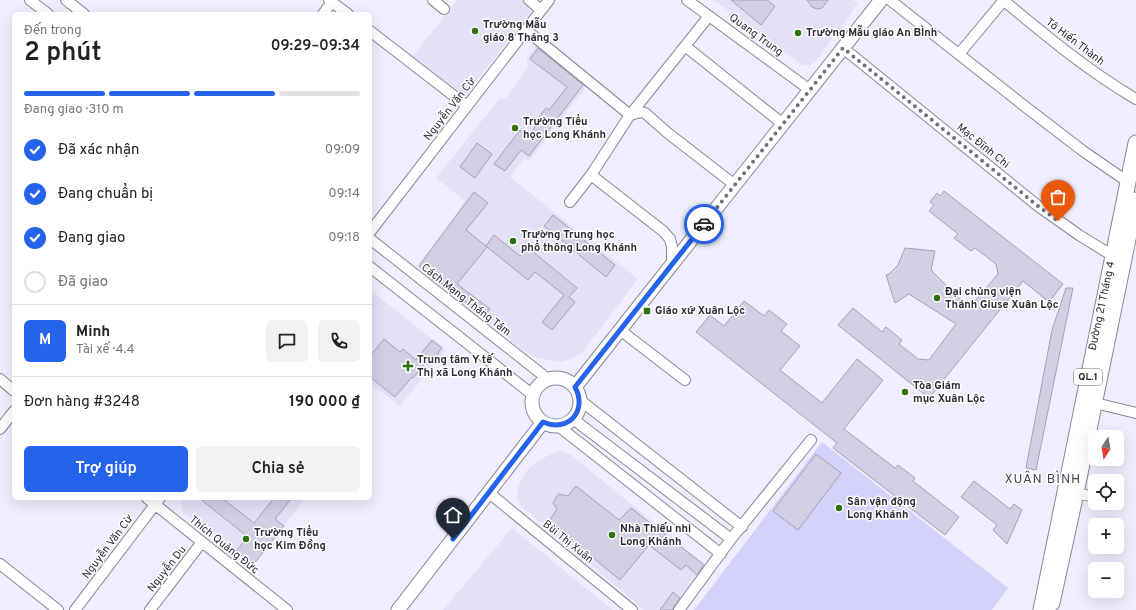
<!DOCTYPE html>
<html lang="vi">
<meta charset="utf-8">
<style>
:root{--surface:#fff;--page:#f2f2f2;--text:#222;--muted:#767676;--line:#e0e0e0;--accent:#2563eb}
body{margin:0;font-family:Overpass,sans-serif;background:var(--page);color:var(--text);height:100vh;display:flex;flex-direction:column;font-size:15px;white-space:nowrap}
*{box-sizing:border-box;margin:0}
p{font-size:13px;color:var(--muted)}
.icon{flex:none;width:22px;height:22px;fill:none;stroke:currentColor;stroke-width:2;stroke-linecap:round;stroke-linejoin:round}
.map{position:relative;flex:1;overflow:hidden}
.panel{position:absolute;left:12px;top:12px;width:360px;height:488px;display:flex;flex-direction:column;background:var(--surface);border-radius:6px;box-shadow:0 4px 16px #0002}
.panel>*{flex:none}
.needle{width:26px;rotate:191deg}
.buttons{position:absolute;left:1088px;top:430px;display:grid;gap:8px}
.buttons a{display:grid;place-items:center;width:36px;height:36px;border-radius:6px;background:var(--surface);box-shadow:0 4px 16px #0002;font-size:20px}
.pin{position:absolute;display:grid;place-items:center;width:34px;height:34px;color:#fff;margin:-41px -17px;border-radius:50% 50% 50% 0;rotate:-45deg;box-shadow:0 0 4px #0007}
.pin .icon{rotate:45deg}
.courier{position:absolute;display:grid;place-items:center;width:40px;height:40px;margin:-20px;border:3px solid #2563eb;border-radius:50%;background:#fff;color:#222;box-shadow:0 1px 5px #0007}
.headline em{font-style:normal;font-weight:600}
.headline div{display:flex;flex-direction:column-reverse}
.headline{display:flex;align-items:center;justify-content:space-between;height:68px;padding:0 12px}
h1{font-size:26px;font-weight:600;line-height:30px}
.bar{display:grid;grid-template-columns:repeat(4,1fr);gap:6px 4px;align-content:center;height:48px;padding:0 12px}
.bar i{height:5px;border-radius:3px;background:var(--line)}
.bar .current{background:var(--accent)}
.bar p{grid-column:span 4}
.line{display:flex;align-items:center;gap:10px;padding:0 12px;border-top:1px solid var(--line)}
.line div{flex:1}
.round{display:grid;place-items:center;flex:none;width:42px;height:42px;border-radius:6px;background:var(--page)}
ol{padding:0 12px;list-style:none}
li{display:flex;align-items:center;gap:12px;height:44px}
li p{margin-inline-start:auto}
li .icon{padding:4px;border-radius:50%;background:var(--accent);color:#fff;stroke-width:4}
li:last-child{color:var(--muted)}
li i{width:22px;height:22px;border:2px solid var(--line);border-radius:50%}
.button{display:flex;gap:8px;margin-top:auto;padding:8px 12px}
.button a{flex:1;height:46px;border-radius:6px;background:var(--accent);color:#fff;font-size:16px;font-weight:600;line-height:46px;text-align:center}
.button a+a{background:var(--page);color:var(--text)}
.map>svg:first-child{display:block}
.built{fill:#e2e1f7}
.green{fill:#d4d1fa}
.building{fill:#d2d0e4;stroke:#a4a3b5}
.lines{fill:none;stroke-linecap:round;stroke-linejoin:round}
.minor-casing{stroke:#888799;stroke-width:12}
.major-casing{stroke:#888799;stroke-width:15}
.highway-casing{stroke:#888799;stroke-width:17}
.minor{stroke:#fff;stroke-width:10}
.major{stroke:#fff;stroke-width:13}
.highway{stroke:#fff;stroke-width:15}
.done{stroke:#71707b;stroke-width:4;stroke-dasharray:0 7.2}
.route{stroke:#2563eb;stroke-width:5}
.poi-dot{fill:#2f7310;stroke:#fff;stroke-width:1.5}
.labels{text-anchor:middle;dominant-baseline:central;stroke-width:3;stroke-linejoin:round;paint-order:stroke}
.shield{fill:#fff;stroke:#6c6b71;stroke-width:1}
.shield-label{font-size:10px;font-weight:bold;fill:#2d2c34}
.poi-label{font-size:11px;font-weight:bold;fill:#2d2c34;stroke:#fff;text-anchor:start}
.street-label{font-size:11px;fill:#2d2c34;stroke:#fff}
.quarter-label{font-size:13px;letter-spacing:1px;fill:#444353;stroke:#fff}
</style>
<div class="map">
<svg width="1136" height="610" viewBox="0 0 1136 610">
<rect width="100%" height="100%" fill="#efeefe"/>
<!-- built -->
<path class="built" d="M457 0H534L538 3 462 99 411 59Z
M714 0H853L858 4 815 62 810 65H803L798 62Z
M537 44 589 83 529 161 524 158 510 177 638 279 581 354 571 359 560 362 538 358 527 353 417 266 465 201 436 178 499 99 506 98 528 67 526 60Z
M370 290 446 350 400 406 370 383 398 348 370 380Z
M559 451H563L571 455 705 564V575L677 610H644L521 506 518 500 517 492 520 481 528 469 541 459Z
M185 498H305L253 566 183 512 181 502Z
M512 528 613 610H443Z"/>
<!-- green -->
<path class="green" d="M822 442 1008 588 992 610H694Z"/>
<!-- building -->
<path class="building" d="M731 0H767L775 6 761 25Z
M807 0H828L822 8 817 9 812 7Z
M538 48 583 85 529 156 521 150 505 171 494 164 520 130 528 136 541 119 539 117 546 108 549 110 567 87 530 59Z
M477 143 492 154 475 178 460 167Z
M944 191 1063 284 1049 302 1023 281 929 398 838 325 853 308 882 332 886 327 902 340 899 344 918 359 929 360 956 324 909 294 895 303 886 275 889 274 898 265 905 248 935 251 931 270 969 308 998 274 996 264 975 248 971 251 954 238 958 234 929 211 934 205 930 202 937 193 940 196Z
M474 192 488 203 466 230 487 247 457 284 490 309 484 316 419 266Z
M553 215 615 265 606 277 544 226Z
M494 235 520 256 527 247 577 288 569 297 575 302 552 330 542 322 564 295 535 272 528 280 486 246Z
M1066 288H1073L1036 470 1026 468 1052 330Z
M744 301 764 316 769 310 787 324 781 331 800 346 780 370 822 403 857 359 883 380 844 429 895 468 898 465 915 478 913 481 959 517 945 535 833 448 837 443 696 332 710 315 724 326Z
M384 339 400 352 403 349 416 360 432 340 442 348 438 352 439 353 430 364 427 361 413 378 412 377 395 397 370 377V356Z
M816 454 841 473 798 530 773 511Z
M974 481 1010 509 1014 504 1022 510 1007 544 993 530 997 525 961 497Z
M576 486 619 520 631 508 703 564V566L697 575 686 565 681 570 649 545 620 580 549 521 557 509 553 503 557 496 559 494 568 496Z
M199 498H222L254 523 274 498H292L275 519 284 526 253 565 236 551 248 537Z
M673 592 680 598 674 606 673 610H660Z"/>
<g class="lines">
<!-- minor casing -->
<g class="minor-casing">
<path id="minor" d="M30 0 48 14
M66 0 84 14
M329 0 348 14
M433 0 444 9
M529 0 541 10
M687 0 810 90
M890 0 1027 108 1083 151 1128 182
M1003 0C1045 35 1088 71 1136 99
M323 14 332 2
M526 30 630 115 641 112 645 113 669 134 731 182 735 185
M370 31 467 106
M685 46 783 124
M843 48 1038 206 1079 235 1113 256
M959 54 1004 0
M591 175 663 231 670 239 672 247V264
M570 202 591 175 630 115 709 16
M370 232 549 0
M370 239 548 379
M370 267 533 395
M620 330 685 380
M0 379 14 391
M580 400 742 527
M1095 403 1136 413
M573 419 731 539
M557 425 721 554
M0 429 14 411
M488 492 632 610
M1076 493 1095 497
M147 498 287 610
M0 564 58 610
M75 610 160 498
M150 610 202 542
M679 610 731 539 811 440"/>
</g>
<!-- major casing -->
<g class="major-casing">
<path id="major" d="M532 402a24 24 0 1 1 48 0a24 24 0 1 1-48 0Z
M575 387 881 0
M398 610 543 422"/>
</g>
<!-- highway casing -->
<g class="highway-casing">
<path id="highway" d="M1052 603 1076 493 1136 200
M1041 610 1136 143"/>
</g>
<!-- minor -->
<use href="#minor" class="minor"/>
<!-- major -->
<use href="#major" class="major"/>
<!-- highway -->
<use href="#highway" class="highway"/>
</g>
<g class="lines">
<!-- done -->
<path class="done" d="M704 224 843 48 1038 206 1058 221"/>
<!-- route -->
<path class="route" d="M453 539 543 422C568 433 588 411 575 387L704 224"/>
</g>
<!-- markers -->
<g class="poi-dot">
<circle cx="475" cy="31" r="4"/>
<circle cx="798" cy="33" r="4"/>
<circle cx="515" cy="128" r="4"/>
<circle cx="513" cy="241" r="4"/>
<circle cx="937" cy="298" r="4"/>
<rect x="643" y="307" width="8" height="8" rx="2"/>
<path d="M406 360h4v4h4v4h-4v4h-4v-4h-4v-4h4z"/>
<circle cx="905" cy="392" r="4"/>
<circle cx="839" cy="508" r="4"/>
<circle cx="612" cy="535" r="4"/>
<circle cx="246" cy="539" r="4"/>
</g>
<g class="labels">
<!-- shield labels -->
<rect class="shield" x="1074" y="369" width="28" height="16" rx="3"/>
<g class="shield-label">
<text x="1088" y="377">QL.1</text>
</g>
<!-- poi labels -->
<g class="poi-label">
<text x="483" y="25">Trường Mẫu<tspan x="483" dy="13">giáo 8 Tháng 3</tspan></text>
<text x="806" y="33">Trường Mẫu giáo An BÌnh</text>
<text x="523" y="122">Trường Tiểu<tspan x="523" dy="13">học Long Khánh</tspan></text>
<text x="521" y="235">Trường Trung học<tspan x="521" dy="13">phổ thông Long Khánh</tspan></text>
<text x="945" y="292">Đại chủng viện<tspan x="945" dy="13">Thánh Giuse Xuân Lộc</tspan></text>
<text x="655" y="311">Giáo xứ Xuân Lộc</text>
<text x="417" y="360">Trung tâm Y tế<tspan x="417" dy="13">Thị xã Long Khánh</tspan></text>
<text x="913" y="386">Tòa Giám<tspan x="913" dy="13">mục Xuân Lộc</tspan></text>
<text x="847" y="502">Sân vận động<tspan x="847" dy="13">Long Khánh</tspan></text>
<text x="620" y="529">Nhà Thiếu nhi<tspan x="620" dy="13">Long Khánh</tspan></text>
<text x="254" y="533">Trường Tiểu<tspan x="254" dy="13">học Kim Đồng</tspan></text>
</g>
<!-- street labels -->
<g class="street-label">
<text transform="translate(756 35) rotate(36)">Quang Trung</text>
<text transform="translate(1075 42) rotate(37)">Tô Hiến Thành</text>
<text transform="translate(450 109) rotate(-52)">Nguyễn Văn Cừ</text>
<text transform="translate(983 146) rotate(39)">Mạc Đĩnh Chi</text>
<text transform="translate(466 300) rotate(38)">Cách Mạng Tháng Tám</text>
<text transform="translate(1102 306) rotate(-78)">Đường 21 Tháng 4</text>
<text transform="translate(568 542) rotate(39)">Bùi Thị Xuân</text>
<text transform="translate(224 545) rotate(39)">Thích Quảng Đức</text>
<text transform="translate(108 547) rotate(-53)">Nguyễn Văn Cừ</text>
<text transform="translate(167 569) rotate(-52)">Nguyễn Du</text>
</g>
<!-- quarter labels -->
<g class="quarter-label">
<text x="1043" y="480">XUÂN BÌNH</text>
</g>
</g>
</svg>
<div class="buttons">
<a><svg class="needle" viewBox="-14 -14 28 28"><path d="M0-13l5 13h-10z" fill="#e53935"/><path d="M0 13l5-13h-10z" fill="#767676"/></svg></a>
<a><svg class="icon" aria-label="locate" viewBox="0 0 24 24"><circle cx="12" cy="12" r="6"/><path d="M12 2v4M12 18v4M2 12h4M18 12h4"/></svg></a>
<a>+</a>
<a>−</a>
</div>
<div class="pin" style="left:1058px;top:221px;background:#ea580c"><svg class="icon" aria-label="bag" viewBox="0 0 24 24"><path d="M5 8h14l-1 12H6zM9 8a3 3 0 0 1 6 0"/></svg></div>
<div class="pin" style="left:453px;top:539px;background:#1f2937"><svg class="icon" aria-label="home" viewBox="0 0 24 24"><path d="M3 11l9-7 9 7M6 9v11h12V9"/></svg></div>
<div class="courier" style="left:704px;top:224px"><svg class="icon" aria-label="car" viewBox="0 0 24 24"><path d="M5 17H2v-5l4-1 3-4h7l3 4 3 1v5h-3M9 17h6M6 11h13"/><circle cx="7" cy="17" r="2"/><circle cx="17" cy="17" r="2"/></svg></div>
<section class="panel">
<div class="headline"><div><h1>2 phút</h1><p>Đến trong</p></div><em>09:29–09:34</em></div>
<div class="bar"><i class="current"></i><i class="current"></i><i class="current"></i><i></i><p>Đang giao · 310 m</p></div>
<ol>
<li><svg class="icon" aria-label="check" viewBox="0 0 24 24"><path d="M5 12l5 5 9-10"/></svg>Đã xác nhận<p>09:09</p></li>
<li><svg class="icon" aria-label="check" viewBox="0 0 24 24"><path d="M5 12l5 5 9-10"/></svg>Đang chuẩn bị<p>09:14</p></li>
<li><svg class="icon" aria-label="check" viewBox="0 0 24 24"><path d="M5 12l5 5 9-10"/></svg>Đang giao<p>09:18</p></li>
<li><i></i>Đã giao</li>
</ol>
<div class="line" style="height:72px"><b class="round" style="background:var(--accent);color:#fff">M</b><div><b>Minh</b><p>Tài xế · 4.4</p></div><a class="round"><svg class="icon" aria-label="chat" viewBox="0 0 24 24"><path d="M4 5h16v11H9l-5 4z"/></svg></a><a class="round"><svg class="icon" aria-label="phone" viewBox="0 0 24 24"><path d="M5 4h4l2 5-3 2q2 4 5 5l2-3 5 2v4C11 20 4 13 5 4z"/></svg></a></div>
<div class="line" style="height:52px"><div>Đơn hàng #3248</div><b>190 000 ₫</b></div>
<div class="button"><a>Trợ giúp</a><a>Chia sẻ</a></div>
</section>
</div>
